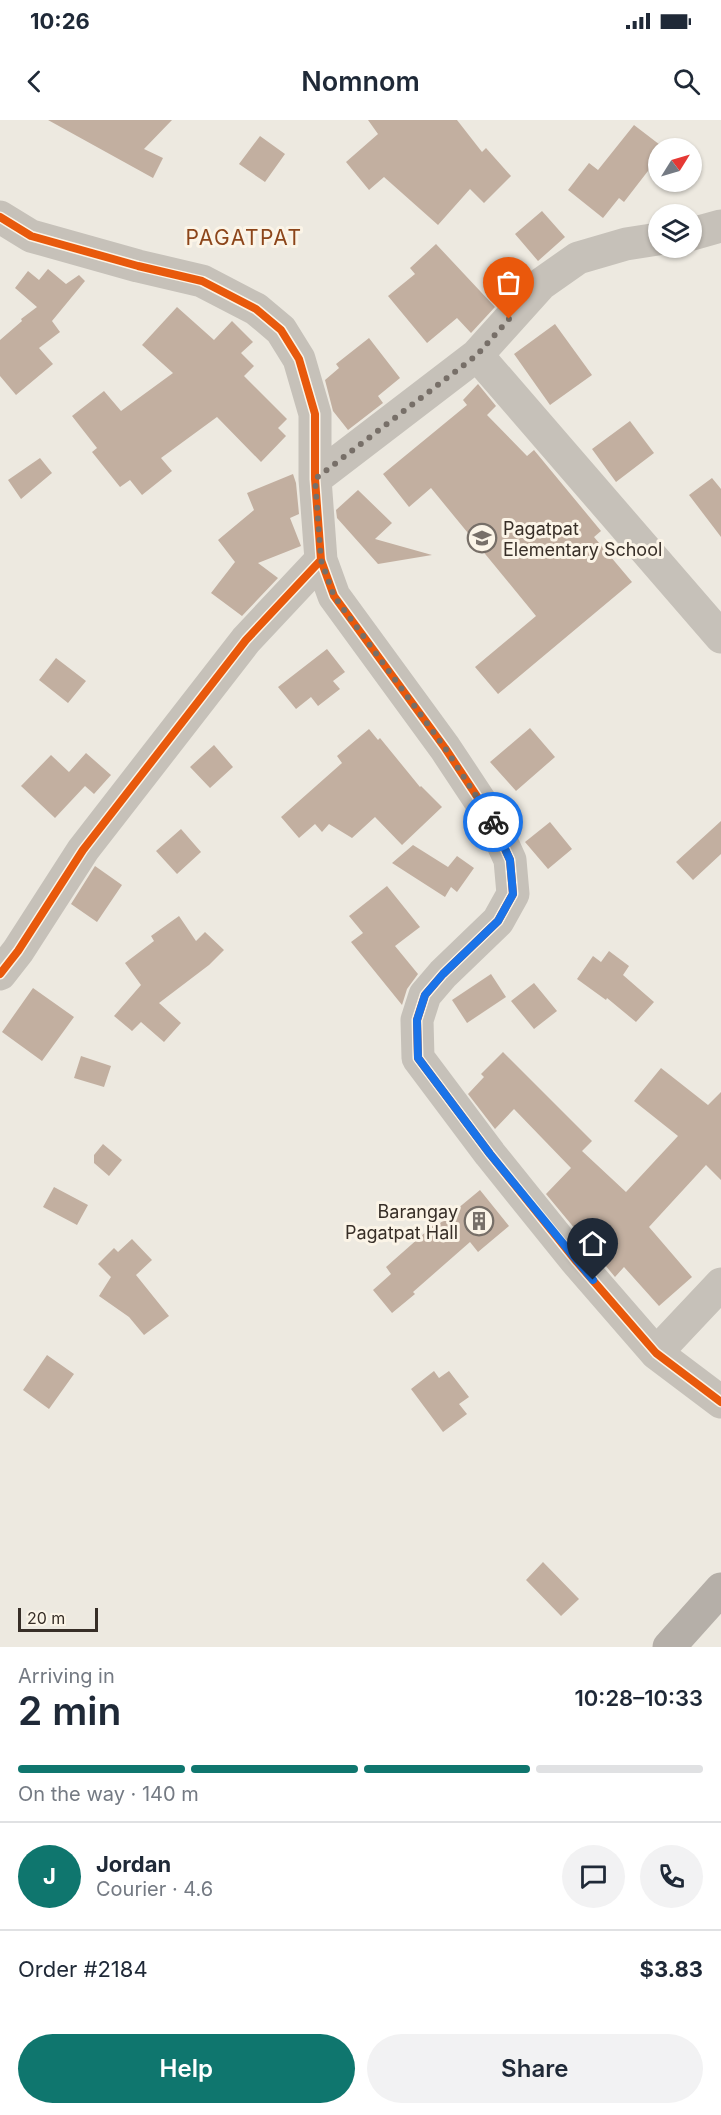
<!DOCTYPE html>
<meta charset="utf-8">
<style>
:root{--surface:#fff;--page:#f2f2f3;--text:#1f2937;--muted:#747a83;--line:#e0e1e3;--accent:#0f766e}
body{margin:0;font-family:Inter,sans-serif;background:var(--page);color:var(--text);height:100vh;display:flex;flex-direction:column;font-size:22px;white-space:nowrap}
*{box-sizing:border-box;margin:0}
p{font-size:20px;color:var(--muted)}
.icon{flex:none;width:33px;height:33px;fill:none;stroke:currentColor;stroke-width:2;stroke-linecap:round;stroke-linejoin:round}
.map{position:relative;height:1527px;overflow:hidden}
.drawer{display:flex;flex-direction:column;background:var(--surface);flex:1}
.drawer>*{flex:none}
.needle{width:39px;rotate:53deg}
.fabs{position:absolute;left:648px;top:18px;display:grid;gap:12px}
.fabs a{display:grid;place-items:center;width:54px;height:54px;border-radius:50%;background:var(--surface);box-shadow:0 2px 4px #0004;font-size:30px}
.scale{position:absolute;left:18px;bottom:15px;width:80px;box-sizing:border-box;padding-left:6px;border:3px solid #372e27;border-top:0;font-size:16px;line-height:21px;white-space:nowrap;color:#372e27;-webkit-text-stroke:4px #fbf4e7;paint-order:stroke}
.pin{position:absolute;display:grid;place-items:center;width:51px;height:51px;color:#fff;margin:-62px -26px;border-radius:50% 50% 50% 0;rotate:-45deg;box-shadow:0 0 6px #0007}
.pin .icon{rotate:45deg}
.courier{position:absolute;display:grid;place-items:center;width:60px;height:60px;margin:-30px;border:4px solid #1a73e8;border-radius:50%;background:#fff;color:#222;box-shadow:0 2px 8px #0007}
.overview em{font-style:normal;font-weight:600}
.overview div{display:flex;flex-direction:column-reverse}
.overview{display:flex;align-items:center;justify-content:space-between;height:102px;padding:0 18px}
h1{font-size:39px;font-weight:600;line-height:45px}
.bar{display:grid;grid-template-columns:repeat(4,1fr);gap:9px 6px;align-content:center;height:72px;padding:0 18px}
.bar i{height:8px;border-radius:4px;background:var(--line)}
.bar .current{background:var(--accent)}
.bar p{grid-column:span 4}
.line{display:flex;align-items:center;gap:15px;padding:0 18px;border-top:2px solid var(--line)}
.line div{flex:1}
.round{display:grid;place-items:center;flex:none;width:63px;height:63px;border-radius:32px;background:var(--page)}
.button{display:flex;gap:12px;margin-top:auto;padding:12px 18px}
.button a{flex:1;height:69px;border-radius:36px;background:var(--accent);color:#fff;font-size:24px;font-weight:600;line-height:69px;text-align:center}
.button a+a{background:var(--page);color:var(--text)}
.status{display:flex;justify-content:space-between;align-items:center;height:42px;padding:0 30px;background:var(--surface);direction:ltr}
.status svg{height:16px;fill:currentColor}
header{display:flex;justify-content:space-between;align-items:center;height:78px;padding:0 18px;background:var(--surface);font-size:27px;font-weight:600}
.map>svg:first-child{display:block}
.building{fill:#c2afa0}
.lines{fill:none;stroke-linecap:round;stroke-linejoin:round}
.minor{stroke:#c6c1b9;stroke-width:33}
.major{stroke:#b5afa8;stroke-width:33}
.cycleway-casing{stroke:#fbf4e7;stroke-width:11}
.cycleway{stroke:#e8590c;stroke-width:8}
.done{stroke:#776f68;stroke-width:6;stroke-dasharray:0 10.8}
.route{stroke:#1a73e8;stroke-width:8}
.labels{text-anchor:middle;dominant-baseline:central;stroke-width:6;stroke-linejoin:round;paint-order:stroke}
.poi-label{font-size:18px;fill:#372e27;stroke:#fbf4e7;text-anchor:start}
.quarter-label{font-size:21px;letter-spacing:1.5px;fill:#8c451a;stroke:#fbf4e7}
</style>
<div class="status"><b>10:26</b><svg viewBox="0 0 49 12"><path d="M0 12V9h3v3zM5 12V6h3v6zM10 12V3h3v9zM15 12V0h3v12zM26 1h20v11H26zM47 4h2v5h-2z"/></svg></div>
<header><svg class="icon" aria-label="back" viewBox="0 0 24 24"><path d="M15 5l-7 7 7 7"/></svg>Nomnom<svg class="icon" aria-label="search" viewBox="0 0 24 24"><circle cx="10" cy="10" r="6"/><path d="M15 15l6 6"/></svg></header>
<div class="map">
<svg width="721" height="1527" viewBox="0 0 721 1527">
<rect width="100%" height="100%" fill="#ede9e0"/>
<!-- building -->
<path class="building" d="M48 0H172L144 29 163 38 153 58Z
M368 0H457L482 32 486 28 511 56 484 83 470 69 438 105 384 57 369 70 346 42 378 14Z
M634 5 664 28H658V38L624 82 619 78 603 98 568 70 589 43 598 50Z
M260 16 285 34 265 62 239 44Z
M542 91 565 117 538 141 515 114Z
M436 124 495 187 471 213 457 198 427 223 388 176 415 154 410 148Z
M48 149 66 164 79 155 85 161 52 201 60 212 39 228 53 244 16 275 0 256V220L22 201 21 199 37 187 15 168 28 151 39 160Z
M177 187 214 220 232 201 253 222 241 233 254 246 244 256 287 299 278 308 286 316 261 342 217 297 161 338 172 351 142 375 130 360 120 367 92 332 97 328 72 296 104 271 121 291 173 253 142 225Z
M555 204 592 255 550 285 514 234Z
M369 218 400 258 378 276 383 283 348 310 333 291 325 260 339 248 336 244Z
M478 264 496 286 487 295 527 336 534 330 601 411 594 417 632 462 498 574 475 547 536 496 431 368 409 387 383 354 467 285 463 280Z
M630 301 654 333 616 362 592 329Z
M40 338 52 353 21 379 8 360Z
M293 354 296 363 299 394 290 398 301 426 258 443 278 458 242 496 211 473 235 442 218 420 254 390 247 373Z
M712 358 721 369V417L689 375Z
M358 370 392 403 375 419 432 435 378 444 337 398 336 390Z
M327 529 345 552 333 561 340 569 318 586 311 577 296 589 278 567Z
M56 538 86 561 68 583 39 560Z
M530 608 555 637 516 671 490 642Z
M369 609 378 620 380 618 420 667 421 666 442 687 402 725 375 697 352 718 329 704 322 712 315 704 299 718 281 697 342 643 337 636Z
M214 625 233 647 210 668 190 647Z
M86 633 111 655 94 674 85 666 55 698 21 666 51 635 69 652Z
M721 701V734L693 760 676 742Z
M550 702 572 729 548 749 525 722Z
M181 709 201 732 177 754 156 731Z
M413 725 448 747 457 736 474 748 457 772 451 767 445 777 392 743Z
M95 746 122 765 97 802 71 784Z
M387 766 420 807 395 826 418 854 407 869 402 885 351 822 363 813 349 796Z
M179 796 196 821 205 812 224 830 209 845 159 883 181 903 164 922 141 902 132 911 114 896 141 865 125 843 154 821 151 816Z
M609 831 629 846 623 855 654 882 636 902 607 878 606 880 577 859 593 836 601 842Z
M491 854 506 877 467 903 452 880Z
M534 863 557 891 534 909 511 881Z
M33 868 74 897 42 941 2 912Z
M503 932 592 1021 582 1031 626 1072 678 1016 634 981 661 948 708 985 721 972V1060L706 1045 649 1107 692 1157 659 1186 624 1147 615 1157 546 1074 571 1048 514 989 495 1009 468 974 484 957 481 954Z
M81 936 111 946 104 967 74 958Z
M103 1024 122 1040 109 1056 94 1043V1035Z
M54 1067 88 1085 77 1105 43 1087Z
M480 1070 509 1106 478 1132 470 1122 413 1172 415 1174 392 1193 373 1170 391 1154 386 1147 437 1102 439 1104Z
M132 1119 152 1140 136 1155 169 1196 144 1215 129 1197 99 1176 111 1157 98 1144 114 1128 118 1132Z
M47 1235 74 1254 49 1289 23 1270Z
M434 1251 439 1258 449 1251 469 1277 459 1284 467 1294 443 1312 411 1269Z
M543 1442 579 1479 561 1496 526 1460Z"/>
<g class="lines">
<!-- minor -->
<path class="minor" d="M0 97 31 116 138 146 202 161 256 189 281 210 299 239 315 294V359L321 440 334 476 445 628 490 696 510 740 513 774 498 801 443 854 425 875 417 900 418 938 490 1034 577 1142 656 1233 721 1282
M692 114 721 106
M477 235 721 517
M315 359 477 235 541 164 578 138 626 124 658 119
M0 854 18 831 83 730 246 520 321 440
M656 1233 721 1164"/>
<!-- major -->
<path class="major" d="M669 1527 721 1469"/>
<!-- cycleway casing -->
<g class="cycleway-casing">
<path id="cycleway" d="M0 97 31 116 138 146 202 161 256 189 281 210 299 239 315 294V359L321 440 334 476 445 628 490 696 510 740 513 774 498 801 443 854 425 875 417 900 418 938 490 1034 577 1142 656 1233 721 1282
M0 854 18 831 83 730 246 520 321 440"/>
</g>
<!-- cycleway -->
<use href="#cycleway" class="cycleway"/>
</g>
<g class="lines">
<!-- done -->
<path class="done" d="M493 702 445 628 334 476 321 440 315 359 477 235 509 199"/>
<!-- route -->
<path class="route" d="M493 702 510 740 513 774 498 801 443 854 425 875 417 900 418 938 490 1034 593 1160"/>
</g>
<!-- icons -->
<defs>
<g id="school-ring" transform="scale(1.5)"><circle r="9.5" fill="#fbf4e7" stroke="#776f68" stroke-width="1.5"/><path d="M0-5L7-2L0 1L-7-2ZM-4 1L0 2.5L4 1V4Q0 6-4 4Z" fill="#776f68"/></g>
<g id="building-ring" transform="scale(1.5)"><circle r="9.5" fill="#fbf4e7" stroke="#776f68" stroke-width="1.5"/><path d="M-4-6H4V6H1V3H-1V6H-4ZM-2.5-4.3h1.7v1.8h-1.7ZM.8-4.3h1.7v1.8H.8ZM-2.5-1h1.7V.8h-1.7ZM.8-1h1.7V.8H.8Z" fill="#776f68"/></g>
</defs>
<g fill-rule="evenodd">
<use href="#school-ring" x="482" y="418"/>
<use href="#building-ring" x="479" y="1101"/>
</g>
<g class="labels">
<!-- poi labels -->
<g class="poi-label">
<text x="503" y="408">Pagatpat<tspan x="503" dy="21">Elementary School</tspan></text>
<text x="458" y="1091" text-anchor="end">Barangay<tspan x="458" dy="21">Pagatpat Hall</tspan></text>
</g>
<!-- quarter labels -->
<g class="quarter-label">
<text x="244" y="117">PAGATPAT</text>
</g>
</g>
</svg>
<div class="fabs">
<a><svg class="needle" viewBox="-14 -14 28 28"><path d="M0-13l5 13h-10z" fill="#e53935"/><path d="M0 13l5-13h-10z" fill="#747a83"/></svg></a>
<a><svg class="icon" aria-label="layers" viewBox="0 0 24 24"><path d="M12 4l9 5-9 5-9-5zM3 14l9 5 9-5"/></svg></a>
</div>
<div class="scale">20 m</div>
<div class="pin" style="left:509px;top:199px;background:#ea580c"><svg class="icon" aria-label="bag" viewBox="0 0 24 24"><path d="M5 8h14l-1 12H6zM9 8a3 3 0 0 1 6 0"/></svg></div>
<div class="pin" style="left:593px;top:1160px;background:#1f2937"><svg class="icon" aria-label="home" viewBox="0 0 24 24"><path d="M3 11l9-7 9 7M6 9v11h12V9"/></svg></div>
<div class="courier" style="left:493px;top:702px"><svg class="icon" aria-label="bike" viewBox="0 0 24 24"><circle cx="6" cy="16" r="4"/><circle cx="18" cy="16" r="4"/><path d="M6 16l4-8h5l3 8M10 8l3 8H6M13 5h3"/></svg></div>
</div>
<section class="drawer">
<div class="overview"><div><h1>2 min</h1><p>Arriving in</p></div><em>10:28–10:33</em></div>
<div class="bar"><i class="current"></i><i class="current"></i><i class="current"></i><i></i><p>On the way · 140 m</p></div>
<div class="line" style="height:108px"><b class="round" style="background:var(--accent);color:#fff">J</b><div><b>Jordan</b><p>Courier · 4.6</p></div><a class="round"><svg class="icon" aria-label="chat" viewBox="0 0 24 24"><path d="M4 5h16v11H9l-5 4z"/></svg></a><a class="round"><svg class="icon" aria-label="phone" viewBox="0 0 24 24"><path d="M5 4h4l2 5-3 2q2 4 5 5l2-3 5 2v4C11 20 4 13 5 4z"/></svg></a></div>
<div class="line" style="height:78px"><div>Order #2184</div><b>$3.83</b></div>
<div class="button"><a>Help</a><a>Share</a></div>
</section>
